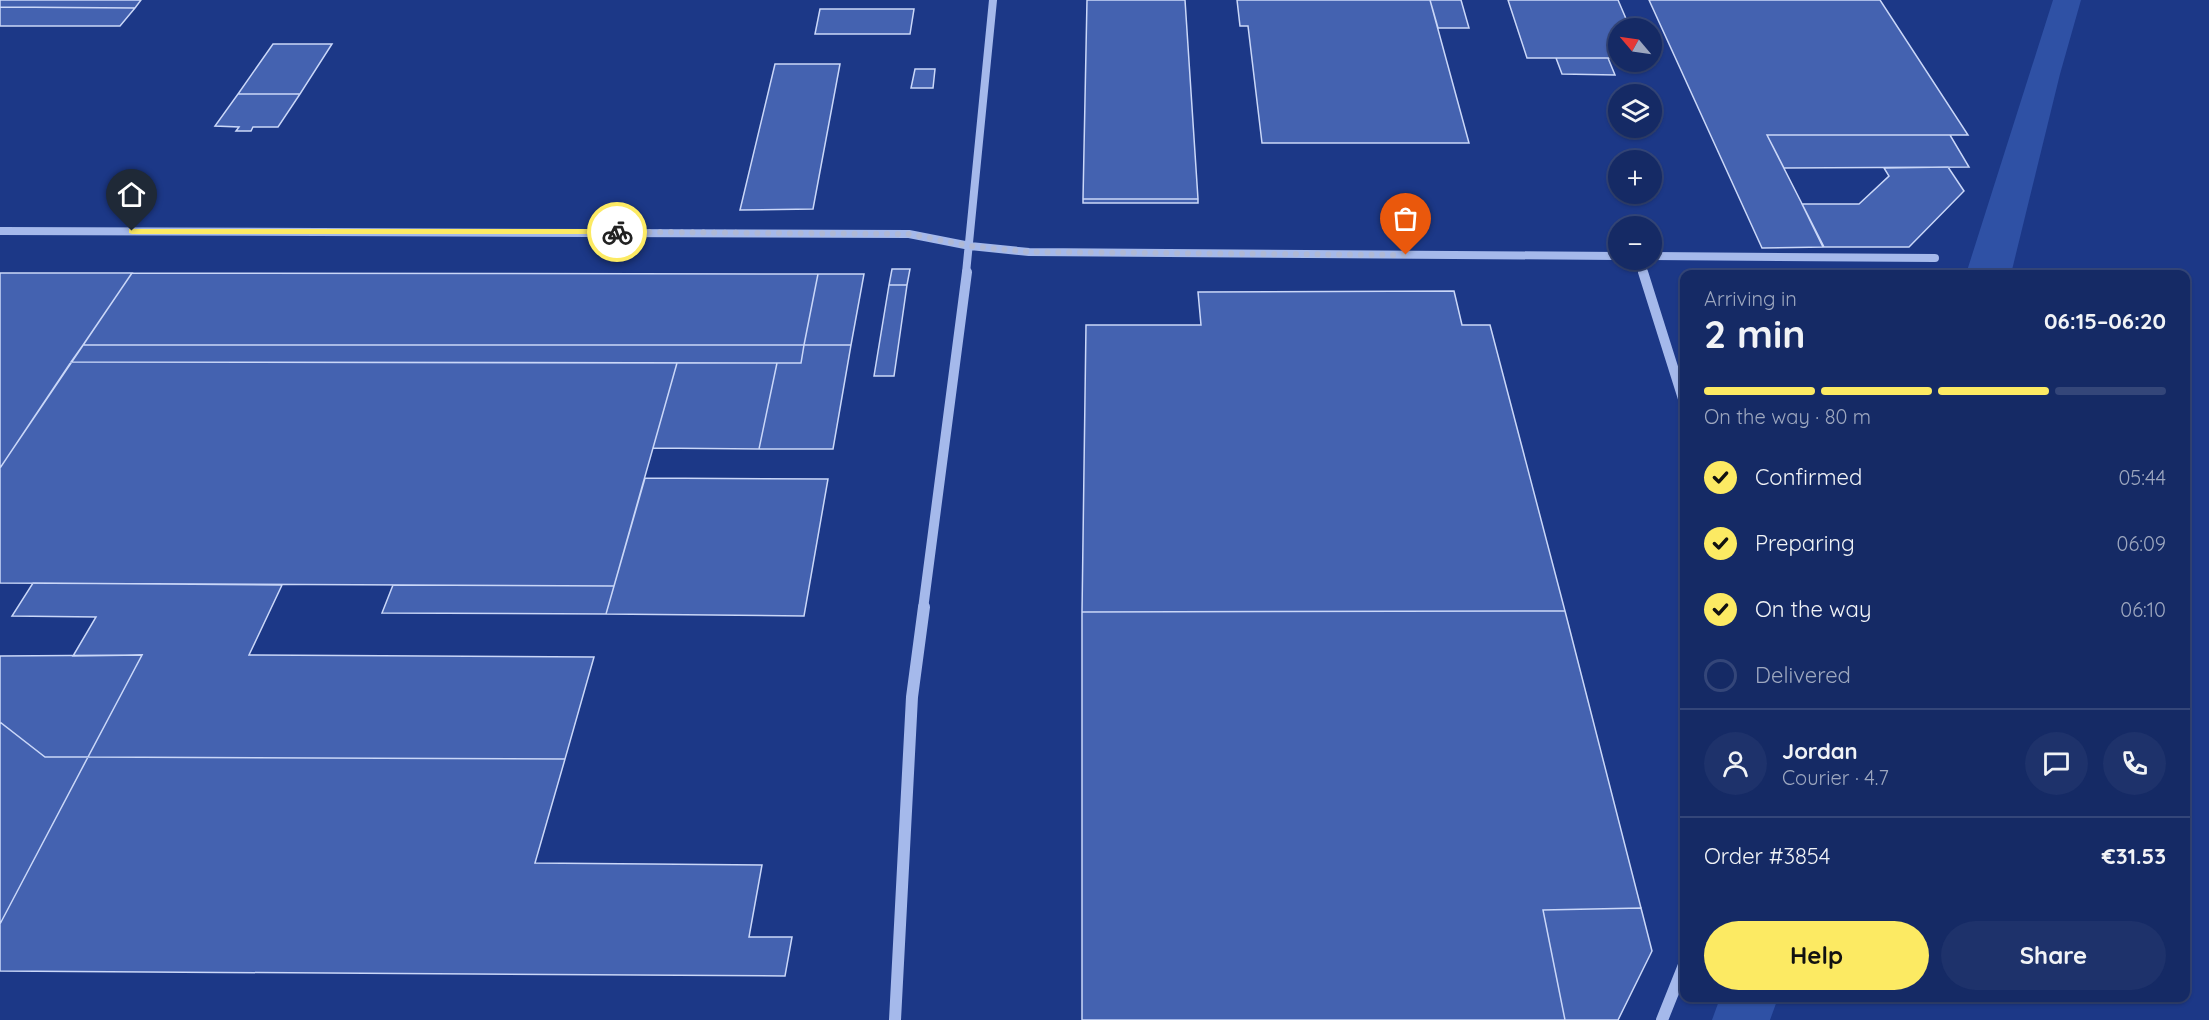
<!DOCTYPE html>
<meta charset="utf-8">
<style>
:root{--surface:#152a65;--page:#1e326b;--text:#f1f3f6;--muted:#9da7bf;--line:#344679;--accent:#fcea63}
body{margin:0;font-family:Quicksand,sans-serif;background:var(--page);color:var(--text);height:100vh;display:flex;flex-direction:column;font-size:22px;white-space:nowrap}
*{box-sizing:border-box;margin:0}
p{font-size:20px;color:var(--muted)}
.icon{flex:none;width:33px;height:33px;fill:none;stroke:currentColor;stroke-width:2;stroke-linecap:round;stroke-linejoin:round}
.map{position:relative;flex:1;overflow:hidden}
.sheet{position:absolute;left:1680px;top:270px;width:510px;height:732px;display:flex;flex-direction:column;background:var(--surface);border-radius:12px;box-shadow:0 2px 4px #0004,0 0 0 2px var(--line)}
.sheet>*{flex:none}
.needle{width:39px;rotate:299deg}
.fabs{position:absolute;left:1608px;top:18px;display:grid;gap:12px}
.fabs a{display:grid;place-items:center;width:54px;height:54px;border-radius:50%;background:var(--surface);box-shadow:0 2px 4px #0004,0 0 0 2px var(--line);font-size:30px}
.pin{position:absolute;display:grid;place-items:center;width:51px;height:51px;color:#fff;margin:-62px -26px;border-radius:50% 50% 50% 0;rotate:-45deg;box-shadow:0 0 6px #0007}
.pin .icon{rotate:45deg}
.courier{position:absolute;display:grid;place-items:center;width:60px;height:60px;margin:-30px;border:4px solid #fcea63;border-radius:50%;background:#fff;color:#222;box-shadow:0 2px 8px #0007}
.summary em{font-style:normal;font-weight:700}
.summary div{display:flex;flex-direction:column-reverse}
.summary{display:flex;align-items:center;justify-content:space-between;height:102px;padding:0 24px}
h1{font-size:39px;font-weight:700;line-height:45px}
.bar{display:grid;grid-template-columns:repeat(4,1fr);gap:9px 6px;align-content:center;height:72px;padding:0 24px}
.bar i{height:8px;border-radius:4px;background:var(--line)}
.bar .current{background:var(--accent)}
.bar p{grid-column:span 4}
.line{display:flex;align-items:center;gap:15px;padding:0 24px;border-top:2px solid var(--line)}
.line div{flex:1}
.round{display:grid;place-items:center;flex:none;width:63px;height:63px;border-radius:32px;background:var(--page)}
ol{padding:0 24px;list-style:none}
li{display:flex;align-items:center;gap:18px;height:66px}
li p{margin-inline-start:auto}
li .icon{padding:6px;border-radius:50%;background:var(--accent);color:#111;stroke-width:4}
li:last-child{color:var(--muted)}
li i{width:33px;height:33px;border:3px solid var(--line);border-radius:50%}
.action{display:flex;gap:12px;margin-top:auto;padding:12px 24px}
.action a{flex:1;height:69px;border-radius:36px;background:var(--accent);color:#111;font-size:24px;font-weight:700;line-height:69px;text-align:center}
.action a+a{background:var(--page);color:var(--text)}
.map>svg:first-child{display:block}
.green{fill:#2f51a5}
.building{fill:#4462b0;stroke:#cad7f8;stroke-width:1.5}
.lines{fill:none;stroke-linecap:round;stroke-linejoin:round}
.minor-far2{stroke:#a5b9eb;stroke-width:8}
.minor-far1{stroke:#a5b9eb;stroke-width:10}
.minor{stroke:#a5b9eb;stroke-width:12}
.route{fill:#fcea63}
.done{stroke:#b0b9d5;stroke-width:6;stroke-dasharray:0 10.8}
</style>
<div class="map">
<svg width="2209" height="1020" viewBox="0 0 2209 1020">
<rect width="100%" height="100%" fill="#1c3887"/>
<!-- green -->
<path class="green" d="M2053 0H2081L2060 74 2011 274H1966Z
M1720 998H1778L1770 1020H1712Z"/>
<!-- building -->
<path class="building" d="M0 0H141L135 8 0 7Z
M1087 0H1185L1198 199H1083Z
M1237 0H1430L1469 143H1262L1248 26H1240Z
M1430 0H1461L1469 28H1438Z
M1508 0H1618L1630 28H1618V58H1527Z
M1649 0H1880L1968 135H1767L1824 247 1762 248Z
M0 7 135 8 120 26H0Z
M820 9H914L910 34H815Z
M273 44H332L300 94H238Z
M1556 58H1608L1615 75 1562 74Z
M775 64H840L813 209 740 210Z
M915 69H935L933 88H911Z
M238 94H300L278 127H253L251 131H236L239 127 215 126Z
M1767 135H1950L1969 167 1784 168Z
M1948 167 1964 191 1909 247H1823L1802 204H1859L1889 176 1884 168Z
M1083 199H1198V203H1083Z
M892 269H910L907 285H889Z
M1852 272 1853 274H1686Z
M0 273H132L0 468Z
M132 273 818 274 804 345H83Z
M818 274H864L851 345H804Z
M889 285H907L894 376H874Z
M1454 291 1462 325H1490L1565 611 1082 612 1086 325H1201L1198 292Z
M83 345H804L801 363 71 362Z
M804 345H851L833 449H759L777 363H801Z
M71 362 677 363 614 586 0 583V468Z
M677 363H777L759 449 653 448Z
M645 478 828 479 804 616 606 614Z
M33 583 282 585 249 655 594 657 565 759 88 757 142 655 73 656 96 617 12 616Z
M393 585 614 586 606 614 382 613Z
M1565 611 1641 908 1543 910 1565 1020H1082V612Z
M142 655 88 757H45L0 722V656Z
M0 722 45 757H88L0 924Z
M88 757 565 759 535 863 762 865 749 937H792L785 976 0 971V924Z
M1641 908 1652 951 1618 1020H1565L1543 910Z"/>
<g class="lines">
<!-- minor-far2 -->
<path class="minor-far2" d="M0 231 909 234 970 246 1029 252 1618 256
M1652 256 1935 258
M1639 260 1643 273
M966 273 993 0"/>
<!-- minor-far1 -->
<path class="minor-far1" d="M1643 272 1684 402
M923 609 967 272"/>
<!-- minor -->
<path class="minor" d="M895 1020 912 697 924 607
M1662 1020 1684 965"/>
</g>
<!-- route -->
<path class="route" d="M129 229H617L621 232 617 234H132L129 233Z"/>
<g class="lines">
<!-- done -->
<path class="done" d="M617 232 909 234 970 246 1029 252 1406 255"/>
</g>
</svg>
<div class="fabs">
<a><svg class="needle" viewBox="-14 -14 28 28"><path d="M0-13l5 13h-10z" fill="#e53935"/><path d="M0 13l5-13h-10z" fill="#9da7bf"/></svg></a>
<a><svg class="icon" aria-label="layers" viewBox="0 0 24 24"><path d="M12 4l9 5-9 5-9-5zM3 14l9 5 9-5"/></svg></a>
<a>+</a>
<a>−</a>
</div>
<div class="pin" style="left:1406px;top:255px;background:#ea580c"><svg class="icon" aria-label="bag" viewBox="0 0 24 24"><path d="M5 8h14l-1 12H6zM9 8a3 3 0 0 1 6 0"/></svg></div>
<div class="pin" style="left:132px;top:231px;background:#1f2937"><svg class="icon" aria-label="home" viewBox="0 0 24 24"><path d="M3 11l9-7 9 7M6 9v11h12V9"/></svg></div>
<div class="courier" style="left:617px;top:232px"><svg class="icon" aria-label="bike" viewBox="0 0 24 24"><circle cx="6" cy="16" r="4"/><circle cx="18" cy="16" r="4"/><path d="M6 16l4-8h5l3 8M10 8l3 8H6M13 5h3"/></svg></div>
<section class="sheet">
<div class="summary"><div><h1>2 min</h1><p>Arriving in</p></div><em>06:15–06:20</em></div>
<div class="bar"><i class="current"></i><i class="current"></i><i class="current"></i><i></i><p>On the way · 80 m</p></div>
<ol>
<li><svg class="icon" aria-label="check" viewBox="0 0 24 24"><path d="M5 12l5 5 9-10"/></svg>Confirmed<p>05:44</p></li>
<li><svg class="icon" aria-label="check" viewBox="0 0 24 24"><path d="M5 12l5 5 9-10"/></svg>Preparing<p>06:09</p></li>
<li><svg class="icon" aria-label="check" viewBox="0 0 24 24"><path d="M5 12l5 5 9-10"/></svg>On the way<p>06:10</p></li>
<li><i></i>Delivered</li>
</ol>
<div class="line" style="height:108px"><a class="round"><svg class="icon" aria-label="person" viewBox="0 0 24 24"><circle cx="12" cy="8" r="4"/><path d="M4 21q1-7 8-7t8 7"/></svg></a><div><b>Jordan</b><p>Courier · 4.7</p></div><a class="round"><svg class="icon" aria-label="chat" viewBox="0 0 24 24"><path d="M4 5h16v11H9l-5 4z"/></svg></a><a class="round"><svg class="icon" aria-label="phone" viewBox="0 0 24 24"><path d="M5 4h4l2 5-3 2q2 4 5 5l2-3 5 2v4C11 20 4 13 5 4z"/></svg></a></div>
<div class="line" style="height:78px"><div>Order #3854</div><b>€31.53</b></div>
<div class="action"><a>Help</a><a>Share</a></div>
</section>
</div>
